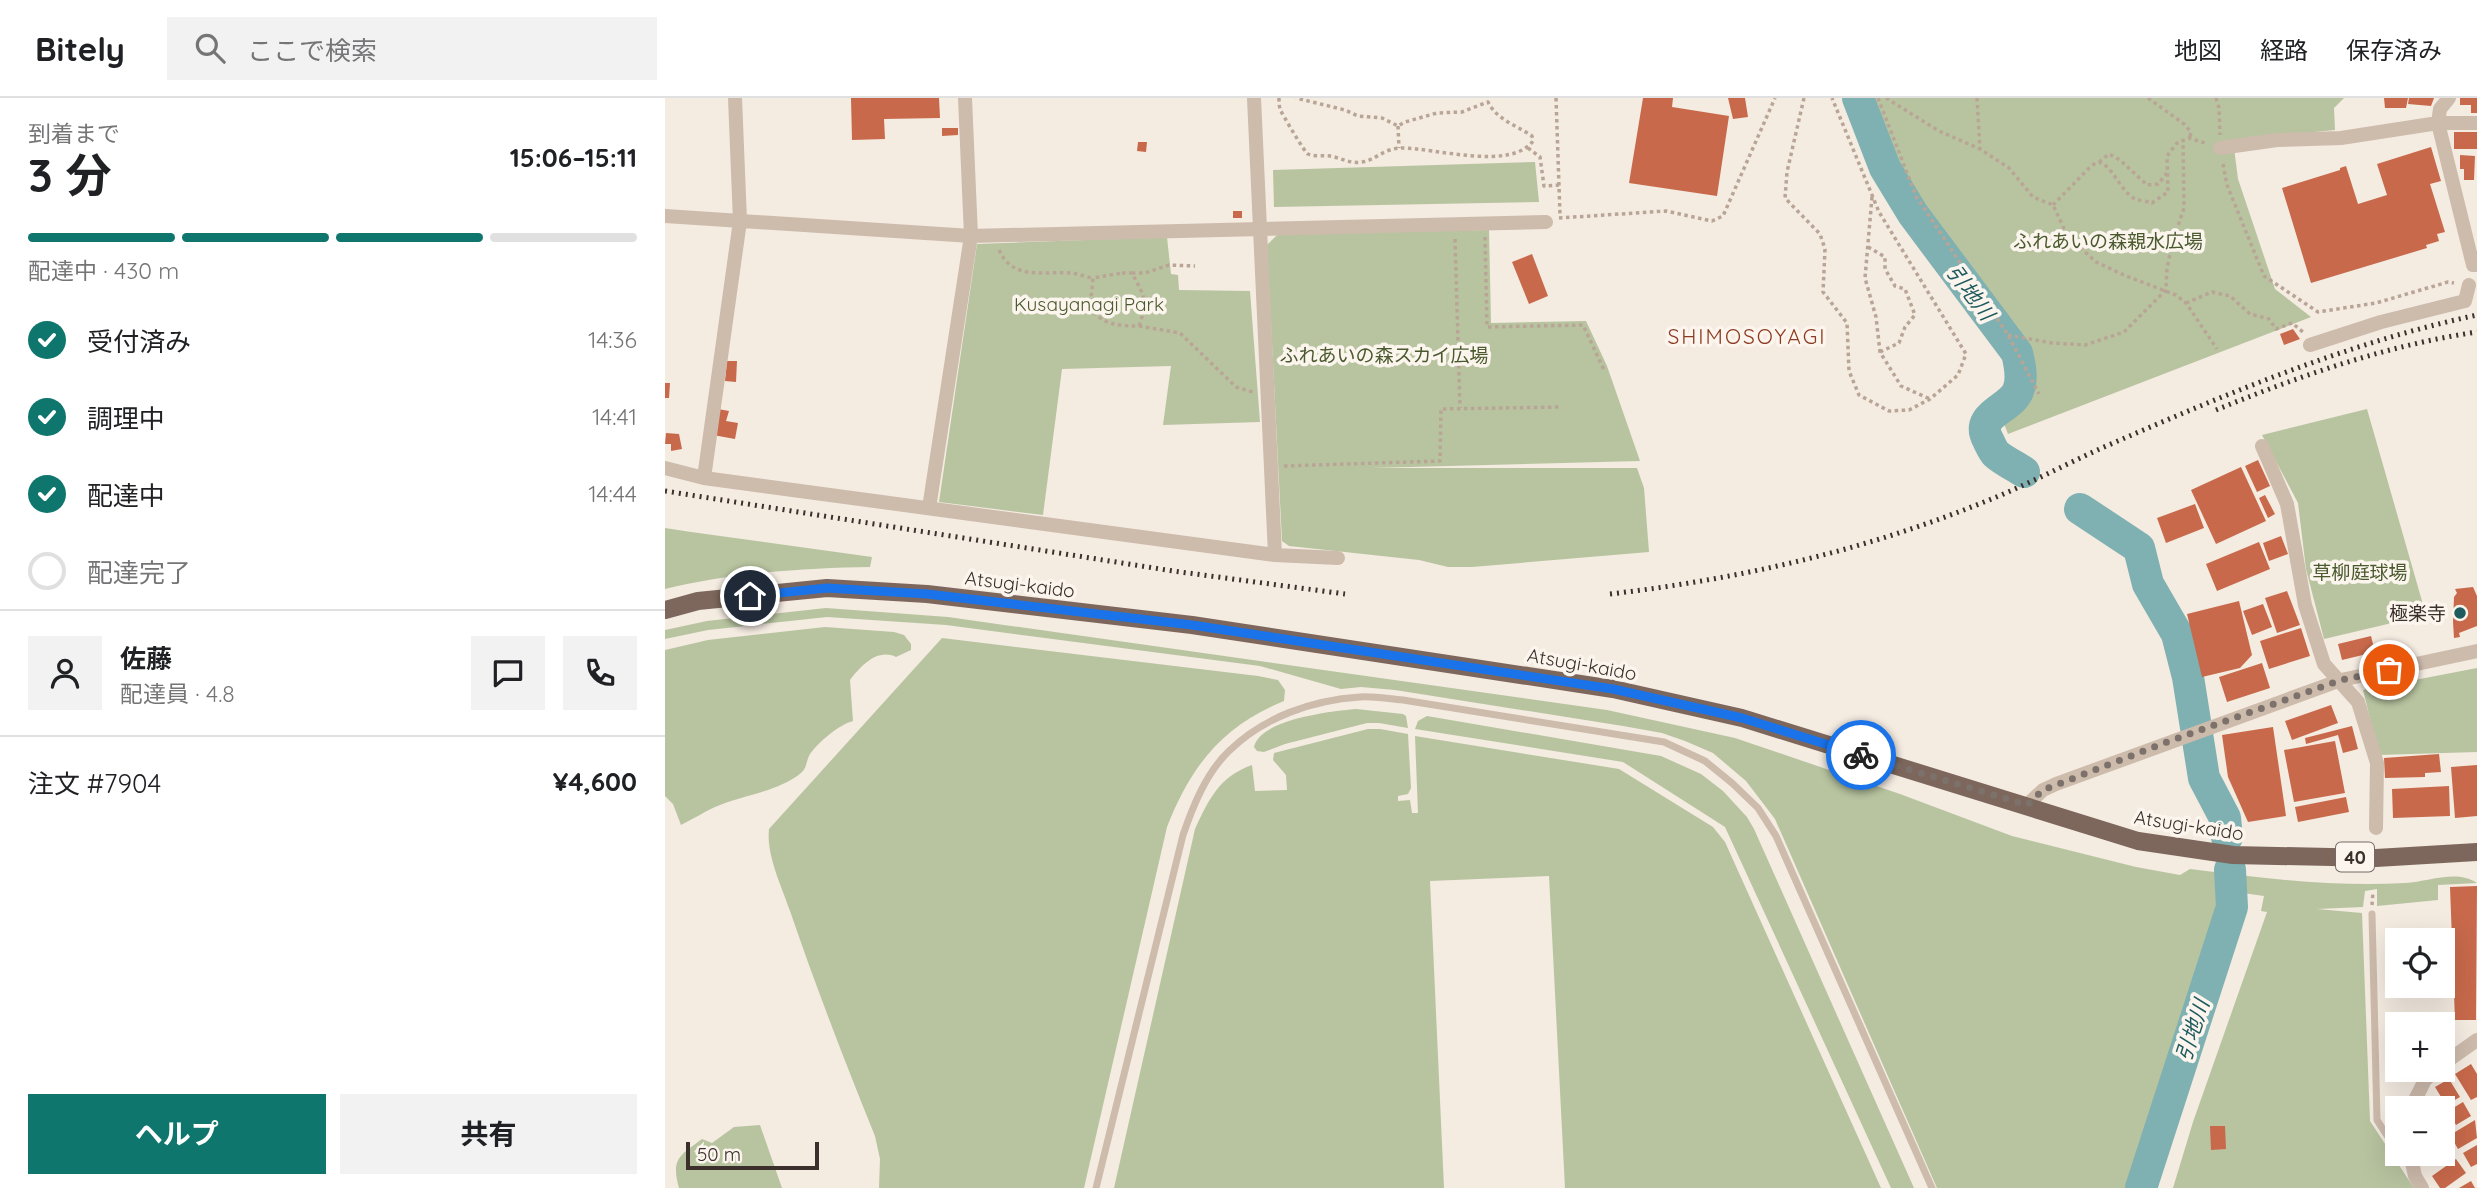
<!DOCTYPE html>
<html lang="ja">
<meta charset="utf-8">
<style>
:root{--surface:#fff;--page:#f2f2f2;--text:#202124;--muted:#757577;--line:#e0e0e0;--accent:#0f766e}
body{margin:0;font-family:Quicksand,"Noto Sans JP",sans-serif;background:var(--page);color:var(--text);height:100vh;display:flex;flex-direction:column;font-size:26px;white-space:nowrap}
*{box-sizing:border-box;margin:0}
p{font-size:23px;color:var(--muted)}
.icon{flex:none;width:38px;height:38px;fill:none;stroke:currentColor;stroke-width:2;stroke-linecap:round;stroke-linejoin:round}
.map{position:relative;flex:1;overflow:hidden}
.sheet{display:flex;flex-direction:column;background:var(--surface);width:665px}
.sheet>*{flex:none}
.tools{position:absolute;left:1720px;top:830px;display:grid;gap:14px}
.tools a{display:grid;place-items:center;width:70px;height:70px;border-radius:0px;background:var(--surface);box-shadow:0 7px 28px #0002;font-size:35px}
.scale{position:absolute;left:21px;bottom:18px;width:133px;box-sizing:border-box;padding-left:7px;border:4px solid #3b302b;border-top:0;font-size:19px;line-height:24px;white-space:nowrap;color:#3b302b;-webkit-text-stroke:5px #fbf5ee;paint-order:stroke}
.pin{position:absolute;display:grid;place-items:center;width:60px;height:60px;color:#fff;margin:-30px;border:4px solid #fff;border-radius:50%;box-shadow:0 2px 7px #0007}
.courier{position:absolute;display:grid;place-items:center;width:70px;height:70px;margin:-35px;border:5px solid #1a73e8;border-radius:50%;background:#fff;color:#222;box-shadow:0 2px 9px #0007}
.head em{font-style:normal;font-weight:700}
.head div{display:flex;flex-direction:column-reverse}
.head{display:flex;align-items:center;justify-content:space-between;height:119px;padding:0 28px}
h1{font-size:46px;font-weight:700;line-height:52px}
.bar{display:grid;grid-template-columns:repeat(4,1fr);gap:10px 7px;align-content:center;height:84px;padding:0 28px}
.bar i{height:9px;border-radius:5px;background:var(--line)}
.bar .on{background:var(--accent)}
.bar p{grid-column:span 4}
.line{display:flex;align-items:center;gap:18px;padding:0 28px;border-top:2px solid var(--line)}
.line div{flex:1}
.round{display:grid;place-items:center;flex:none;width:74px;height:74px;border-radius:0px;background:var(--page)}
ol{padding:0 28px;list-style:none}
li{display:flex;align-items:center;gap:21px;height:77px}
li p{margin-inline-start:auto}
li .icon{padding:7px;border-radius:50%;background:var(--accent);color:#fff;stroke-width:4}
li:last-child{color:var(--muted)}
li i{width:38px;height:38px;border:4px solid var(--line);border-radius:50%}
.primary-button{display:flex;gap:14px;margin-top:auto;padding:14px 28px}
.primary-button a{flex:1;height:80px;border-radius:0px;background:var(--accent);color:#fff;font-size:28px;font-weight:700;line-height:80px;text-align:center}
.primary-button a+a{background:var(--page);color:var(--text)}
header{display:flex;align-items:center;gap:42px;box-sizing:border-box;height:98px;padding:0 35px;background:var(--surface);border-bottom:2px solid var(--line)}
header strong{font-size:33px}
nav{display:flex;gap:38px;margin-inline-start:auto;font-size:24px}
.search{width:490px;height:63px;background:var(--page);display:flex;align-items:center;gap:18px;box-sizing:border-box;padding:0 24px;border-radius:0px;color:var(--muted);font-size:26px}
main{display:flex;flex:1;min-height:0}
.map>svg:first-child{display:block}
.green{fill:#b8c4a0}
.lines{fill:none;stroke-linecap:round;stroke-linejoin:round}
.river{stroke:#7fb0b2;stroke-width:32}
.building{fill:#c8694b}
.path{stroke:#b9a596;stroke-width:3.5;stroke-dasharray:3.5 3.5;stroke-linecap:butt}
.lane{stroke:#cdbbac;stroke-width:7}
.street{stroke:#cdbbac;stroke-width:14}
.primary{stroke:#7d675c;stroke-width:18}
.rail{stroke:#3b302b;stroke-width:5;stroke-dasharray:2 5;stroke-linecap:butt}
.done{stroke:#7c716b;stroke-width:7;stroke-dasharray:0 12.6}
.route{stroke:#1a73e8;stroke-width:9}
.poi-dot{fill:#1f5a5e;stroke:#fbf5ee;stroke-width:2.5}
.labels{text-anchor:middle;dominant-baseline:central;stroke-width:7;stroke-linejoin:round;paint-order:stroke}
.shield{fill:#fbf5ee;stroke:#756b66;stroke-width:2}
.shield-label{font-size:18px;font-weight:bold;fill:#3b302b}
.park-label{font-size:19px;fill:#4a5a2e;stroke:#fbf5ee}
.street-label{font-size:19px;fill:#3b302b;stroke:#fbf5ee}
.poi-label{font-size:19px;fill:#3b302b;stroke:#fbf5ee;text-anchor:end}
.water-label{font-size:21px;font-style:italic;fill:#1f5a5e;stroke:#fbf5ee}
.neighbourhood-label{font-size:21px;letter-spacing:2px;fill:#8c3b22;stroke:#fbf5ee}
</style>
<header>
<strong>Bitely</strong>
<div class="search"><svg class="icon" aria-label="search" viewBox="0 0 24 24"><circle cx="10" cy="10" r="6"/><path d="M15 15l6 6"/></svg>ここで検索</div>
<nav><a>地図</a><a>経路</a><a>保存済み</a></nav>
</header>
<main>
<section class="sheet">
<div class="head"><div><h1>3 分</h1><p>到着まで</p></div><em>15:06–15:11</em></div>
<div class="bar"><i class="on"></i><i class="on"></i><i class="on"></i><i></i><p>配達中 · 430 m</p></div>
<ol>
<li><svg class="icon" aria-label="check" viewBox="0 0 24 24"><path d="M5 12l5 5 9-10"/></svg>受付済み<p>14:36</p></li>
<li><svg class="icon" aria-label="check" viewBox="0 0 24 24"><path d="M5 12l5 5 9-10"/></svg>調理中<p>14:41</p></li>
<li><svg class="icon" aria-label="check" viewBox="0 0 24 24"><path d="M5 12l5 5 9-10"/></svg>配達中<p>14:44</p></li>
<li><i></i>配達完了</li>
</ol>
<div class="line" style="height:126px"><a class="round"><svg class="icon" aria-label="person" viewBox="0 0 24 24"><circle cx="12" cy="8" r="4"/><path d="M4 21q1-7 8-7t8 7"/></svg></a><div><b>佐藤</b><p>配達員 · 4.8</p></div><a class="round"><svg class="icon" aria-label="chat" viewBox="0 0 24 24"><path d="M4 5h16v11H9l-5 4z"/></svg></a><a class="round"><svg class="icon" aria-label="phone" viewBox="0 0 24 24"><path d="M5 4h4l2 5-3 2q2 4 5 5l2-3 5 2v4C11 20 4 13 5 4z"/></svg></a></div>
<div class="line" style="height:91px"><div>注文 #7904</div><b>¥4,600</b></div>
<div class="primary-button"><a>ヘルプ</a><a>共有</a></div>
</section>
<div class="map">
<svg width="1812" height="1090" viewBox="0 0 1812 1090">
<rect width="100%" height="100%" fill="#f4ebe1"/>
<!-- green -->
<path class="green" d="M1204 0H1679L1669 10 1670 32 1568 42 1573 81 1610 191 1646 219 1343 336 1338 323 1345 278 1338 244 1240 87Z
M870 64 874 104 609 109 608 72Z
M824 132 826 225 921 223 942 268 975 363 707 370H972L979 390 984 454 807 469H783L754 462 624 448 617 443 602 147 613 136Z
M502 139 506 176 513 177 514 192 585 193 595 324 498 327 506 268 397 271 378 417 274 404 312 146Z
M1702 311 1761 517 1659 541 1641 471 1633 405 1597 337Z
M0 430 26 434 207 459 205 469C141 470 62 475 0 491Z
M161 510 283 519 942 612 1070 640 1235 696 1347 738 1471 769 1515 777 1525 771C1595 780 1668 789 1740 785 1764 784 1791 771 1812 785L1773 787V802L1712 808V791L1700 793 1698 809 1652 811 1697 815 1705 1023 1749 1090H1508L1528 1024 1602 814 1596 813 1599 798 1571 794 1524 904 1504 963 1470 1090H1272L1110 721 1081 683 1048 655 1020 643 997 635 958 628 730 592 696 589 676 591 595 568 281 527 162 519 43 532 0 541V532L42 523Z
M160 529 229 534 239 537 246 546V552L231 559C212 550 196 568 185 582L188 623C173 627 154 644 145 656 141 663 142 670 136 675 113 694 77 697 50 709 39 714 28 721 16 727L8 706 0 698V552L43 542Z
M277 540 593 578 613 582 620 592 619 603C557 628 526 668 502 729L419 1090H214L215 1061 210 1038C180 964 151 889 125 813 117 789 101 757 104 731Z
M1812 570V654L1714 657 1698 592Z
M691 611 738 616 741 618 743 630 714 625H702L620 646 599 654 592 653 589 649C595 621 668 613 691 611Z
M762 618 996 658 1036 676 1058 693 1082 719 1089 731 1249 1090H1226L1060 729 958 664 750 631 753 623Z
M703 631H715L743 636 746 690 743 696 733 698V703L745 702 747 715H753L750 638 954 671 1048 729 1060 744 1216 1090H900L884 778 765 783 779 1090H449L530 731C544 701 554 679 587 667L590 693 622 692 621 677 608 662 609 655Z
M95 1027 117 1090H14C6 1061 14 1058 37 1041L47 1045 69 1029Z"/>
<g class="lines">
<!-- river -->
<path class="river" d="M1193 0 1220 70 1248 116 1352 255C1355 267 1358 281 1353 293 1345 312 1309 316 1323 342 1325 346 1328 353 1331 356 1339 363 1350 368 1359 374
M1415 411 1474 450 1483 486 1512 536 1523 579 1539 680 1560 720 1562 739
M1476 1090 1567 809 1565 772"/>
</g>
<!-- building -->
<path class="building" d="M186 0H274L275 20 219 21 220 41 187 42Z
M978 0H1008L1007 9 1064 18 1052 98 964 85Z
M1063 0H1080L1083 19 1068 21Z
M1719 0H1743L1741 10H1720Z
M1744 0H1769L1766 8 1743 6Z
M1795 0H1812V15H1806V7H1795Z
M277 30H293V37L277 38Z
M1789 34H1812V51H1789Z
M473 44H482L481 54 472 53Z
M1766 49 1776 83 1765 86 1780 134 1772 136 1774 143 1761 147 1762 150 1646 185 1617 90 1675 72V70L1681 68 1693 106 1722 97 1712 66Z
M1795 57 1810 58 1809 82H1799V71H1795Z
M568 113H577V120H568Z
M867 156 883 198 864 206 847 164Z
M1628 231 1635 241 1619 247 1615 236Z
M62 263H72L71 284 60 283Z
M0 285H5L4 300H0Z
M53 311 64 313 61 323 73 325 70 341 48 337Z
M1 335 14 336 17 351 6 353V346H0Z
M1593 362 1605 388 1592 394 1580 368Z
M1576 369 1601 423 1551 446 1526 392Z
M1600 397 1610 416 1603 420 1594 400Z
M1530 406 1539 430 1501 445 1492 420Z
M1616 438 1623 456 1604 463 1598 445Z
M1594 444 1605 471 1552 493 1541 466Z
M1808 489 1812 498V528L1794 535 1795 539 1789 540 1788 524 1789 499 1792 495 1790 491Z
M1622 493 1635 527 1612 535 1600 500Z
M1574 503 1587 557 1575 570 1537 579 1522 516Z
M1598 506 1607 529 1587 537 1578 513Z
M1636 530 1645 558 1604 571 1595 543Z
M1706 538 1710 554 1677 562 1673 546Z
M1597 565 1605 590 1562 604 1554 579Z
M1666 607 1673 625 1627 642 1620 623Z
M1687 628 1693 651 1678 655 1673 637 1641 646 1640 640Z
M1608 629 1621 718 1583 724 1563 679 1557 637Z
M1670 643 1680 695 1629 704 1619 652Z
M1774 656 1776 674 1760 675V679L1720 680 1719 660Z
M1812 667V718L1790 720 1786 669Z
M1784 688 1785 718 1728 720 1727 691Z
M1681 699 1684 714 1633 724 1630 709Z
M1812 788 1811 922H1790L1785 789Z
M1806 966 1812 976V999L1806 1002 1790 976Z
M1784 981 1795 999 1781 1007 1770 989Z
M1798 1004 1806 1018 1791 1027 1783 1013Z
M1778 1012 1787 1026 1778 1032Z
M1810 1022 1812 1040 1793 1051 1785 1037Z
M1545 1028H1560L1561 1051 1546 1052Z
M1780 1040 1788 1051 1765 1066 1758 1055H1778Z
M1812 1047V1066L1806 1069 1798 1055Z
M1791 1061 1801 1075 1780 1090H1775L1767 1078Z
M1806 1083 1810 1090H1794Z"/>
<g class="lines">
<!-- path -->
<path class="path" d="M614 0C614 4 614 7 615 11 617 16 640 55 643 56 650 59 658 57 665 58 676 60 685 66 697 64 711 62 719 50 737 50 770 50 846 73 868 43L867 38C851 27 832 22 823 4L797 14 772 15 740 24 733 28 717 20 693 18 680 12 631 0
M891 0 895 117
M1139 0 1122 74 1120 100 1155 136 1160 151 1158 194 1182 225 1184 273 1194 297 1224 313 1244 312 1265 301 1293 277 1301 256 1214 114 1167 0
M1213 0 1251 98 1343 237 1374 296
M1221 0 1274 33 1315 51
M1312 0 1315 51 1344 70 1368 99 1388 107 1402 137 1431 164 1461 178 1511 197 1521 205 1552 251
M1483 0 1519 26 1526 34 1525 39
M1551 0 1554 10 1555 37
M733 28 734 50
M863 50 875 59 879 88 894 87
M1434 64 1444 56 1455 62 1482 87 1493 86 1502 75
M1558 66 1562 87 1599 178 1653 214 1711 205 1783 184 1789 185
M1207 99 1200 180 1211 219 1215 254 1236 288 1265 301
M1388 107 1427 67 1434 64C1448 68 1455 93 1470 101 1475 103 1482 103 1487 105L1503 94 1502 58 1512 45 1524 40 1543 46
M894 120 1001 113 1047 123 1058 118 1110 0
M820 139 822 229 918 227 940 274
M790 141 795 310
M1203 149 1220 159V171L1230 188 1240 191 1250 217 1240 229 1234 245 1215 254
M334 152C348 183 379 173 407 175 414 176 421 179 428 180
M457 175H467C479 199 484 201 474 228 453 228 438 227 425 210L428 180Z
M467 175H480L504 167 530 168
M1521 205 1547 194 1565 198 1585 216 1604 221 1611 231 1627 225 1639 235
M474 228 515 235 571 289 588 294
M1343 237 1387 245 1420 247 1459 234 1501 192 1502 170 1507 146 1519 110 1518 42
M619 368 775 363 776 311 897 309
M1707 807 1708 794"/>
<!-- lane -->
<path class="lane" d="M1707 816 1712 1022 1732 1053
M431 1090 518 737C528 708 541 675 564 653 599 619 647 602 695 599 709 598 724 601 738 602L999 644 1040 663 1067 685 1093 710 1111 738 1267 1090"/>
<!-- street -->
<path class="street" d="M1784 0 1775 11 1773 25 1808 167H1812
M1555 50 1612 42 1676 40 1773 25H1812
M0 118 306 138 881 124
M1645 247 1716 224 1800 203 1804 187
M1597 348 1622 406 1640 507 1659 566 1693 604 1712 665 1711 730
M0 370 39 380 610 457 589 0
M39 380 75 123 70 0
M264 410 306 138 300 0
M610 457 673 460
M1362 707 1378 692 1391 686 1676 582 1812 553
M1778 966 1812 942
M1746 1010 1760 982 1772 971
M1745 1055 1750 1078 1757 1090"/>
<!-- primary -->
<path class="primary" d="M0 512 33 503 162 490 262 496 527 527 948 591 1077 620 1473 743 1568 757 1711 760 1812 754"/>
<!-- rail -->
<path class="rail" d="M1551 312C1634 278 1723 247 1812 234
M0 393 508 473 680 496
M945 496C1074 481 1198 453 1319 404 1360 388 1399 367 1439 349 1561 296 1682 245 1812 217"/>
</g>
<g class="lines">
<!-- done -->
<path class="done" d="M1196 657 1362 707 1378 692 1502 644 1676 582 1724 572"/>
<!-- route -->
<path class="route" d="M85 498 162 490 262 496 527 527 948 591 1077 620 1196 657"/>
</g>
<!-- markers -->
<circle class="poi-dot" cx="1795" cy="515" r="7"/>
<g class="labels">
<!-- shield labels -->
<rect class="shield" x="1671" y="744.5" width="38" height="29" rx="5"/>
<g class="shield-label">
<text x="1690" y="759">40</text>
</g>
<!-- park labels -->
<g class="park-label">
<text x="1443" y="143">ふれあいの森親水広場</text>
<text x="424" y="206">Kusayanagi Park</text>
<text x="719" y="257">ふれあいの森スカイ広場</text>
<text x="1695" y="474">草柳庭球場</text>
</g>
<!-- street labels -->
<g class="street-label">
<text transform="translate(355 486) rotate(7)">Atsugi-kaido</text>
<text transform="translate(917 566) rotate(10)">Atsugi-kaido</text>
<text transform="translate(1524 727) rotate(9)">Atsugi-kaido</text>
</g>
<!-- poi labels -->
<g class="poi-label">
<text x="1781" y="515">極楽寺</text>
</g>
<!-- water labels -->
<g class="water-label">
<text transform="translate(1306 194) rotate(53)">引地川</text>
<text transform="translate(1527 932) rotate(-72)">引地川</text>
</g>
<!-- neighbourhood labels -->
<g class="neighbourhood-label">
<text x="1082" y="238">SHIMOSOYAGI</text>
</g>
</g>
</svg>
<div class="tools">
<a><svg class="icon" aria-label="locate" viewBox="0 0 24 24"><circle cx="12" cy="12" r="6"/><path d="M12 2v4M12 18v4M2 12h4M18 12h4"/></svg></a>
<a>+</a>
<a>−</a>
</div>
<div class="scale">50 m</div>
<div class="pin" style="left:1724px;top:572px;background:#ea580c"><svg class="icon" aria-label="bag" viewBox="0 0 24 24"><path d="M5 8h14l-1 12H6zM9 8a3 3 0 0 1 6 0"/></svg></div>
<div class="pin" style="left:85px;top:498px;background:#1f2937"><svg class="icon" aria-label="home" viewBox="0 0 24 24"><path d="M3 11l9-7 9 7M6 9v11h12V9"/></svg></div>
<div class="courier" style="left:1196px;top:657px"><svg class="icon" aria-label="bike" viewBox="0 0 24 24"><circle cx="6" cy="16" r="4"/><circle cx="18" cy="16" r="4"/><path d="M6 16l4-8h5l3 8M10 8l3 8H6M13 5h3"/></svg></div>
</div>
</main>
